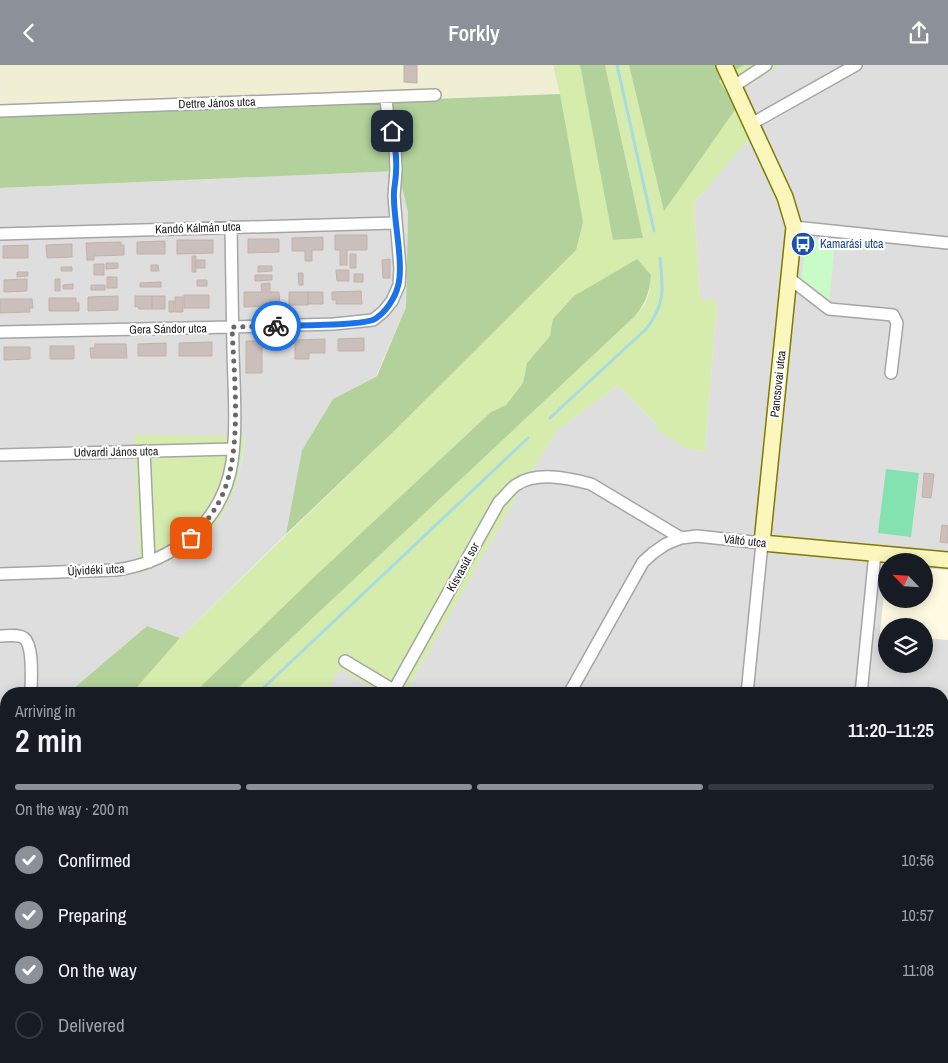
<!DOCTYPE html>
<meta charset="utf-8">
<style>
:root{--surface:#171b24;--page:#20242c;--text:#f1f3f6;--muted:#9ea1a6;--line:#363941;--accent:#8c9099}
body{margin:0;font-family:"Archivo Narrow",sans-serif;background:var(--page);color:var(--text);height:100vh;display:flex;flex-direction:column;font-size:19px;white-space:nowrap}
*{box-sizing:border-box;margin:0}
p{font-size:16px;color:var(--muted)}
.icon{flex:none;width:28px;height:28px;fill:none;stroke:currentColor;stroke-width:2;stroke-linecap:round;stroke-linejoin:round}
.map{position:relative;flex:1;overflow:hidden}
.drawer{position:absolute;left:0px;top:622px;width:949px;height:376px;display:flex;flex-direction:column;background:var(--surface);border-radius:20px 20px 0 0;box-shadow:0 2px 12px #0003}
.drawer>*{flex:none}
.needle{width:32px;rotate:295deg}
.buttons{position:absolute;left:878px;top:488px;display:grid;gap:10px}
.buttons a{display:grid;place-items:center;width:55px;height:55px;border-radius:50%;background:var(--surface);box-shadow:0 2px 12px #0003;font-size:25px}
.pin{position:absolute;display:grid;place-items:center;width:42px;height:42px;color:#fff;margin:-21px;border-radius:10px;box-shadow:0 2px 8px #0006}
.courier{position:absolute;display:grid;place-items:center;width:50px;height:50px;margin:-25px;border:4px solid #1a73e8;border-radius:50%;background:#fff;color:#222;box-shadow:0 1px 6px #0007}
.summary em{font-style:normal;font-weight:600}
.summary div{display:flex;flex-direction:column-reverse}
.summary{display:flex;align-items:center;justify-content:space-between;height:85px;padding:0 15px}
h1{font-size:32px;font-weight:600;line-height:38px}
.bar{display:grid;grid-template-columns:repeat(4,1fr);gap:8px 5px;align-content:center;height:60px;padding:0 15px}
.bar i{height:6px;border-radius:4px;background:var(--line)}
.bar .selected{background:var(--accent)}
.bar p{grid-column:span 4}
ol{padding:0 15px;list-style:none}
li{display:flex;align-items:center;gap:15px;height:55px}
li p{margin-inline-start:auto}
li .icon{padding:5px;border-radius:50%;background:var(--accent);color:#fff;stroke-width:4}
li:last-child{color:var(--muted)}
li i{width:28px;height:28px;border:2px solid var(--line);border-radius:50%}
header{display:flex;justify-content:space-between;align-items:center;height:65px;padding:0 15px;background:var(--accent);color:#fff;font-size:22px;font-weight:600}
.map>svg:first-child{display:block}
.residential{fill:#dfdede;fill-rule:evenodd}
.education{fill:#fffbe3}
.farmland{fill:#f0eed3}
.grass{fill:#d5ecad}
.forest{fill:#b3d29b}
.park{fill:#c8fbc5}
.pitch{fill:#84e2b1}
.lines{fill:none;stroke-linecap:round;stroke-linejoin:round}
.stream{stroke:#a7dbe0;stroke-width:3}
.building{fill:#cabfba;stroke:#c4b1a9}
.street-casing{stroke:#a5a5a5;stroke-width:14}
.secondary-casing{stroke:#7e7a02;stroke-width:18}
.street{stroke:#fff;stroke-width:11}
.secondary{stroke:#fbf6bc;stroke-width:15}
.done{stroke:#6a6866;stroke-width:5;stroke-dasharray:0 9}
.route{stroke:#1a73e8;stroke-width:6}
.labels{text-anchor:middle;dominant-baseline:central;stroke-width:4.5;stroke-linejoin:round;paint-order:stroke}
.street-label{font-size:12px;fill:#212121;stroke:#fff}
.transit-label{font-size:12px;fill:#164399;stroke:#fff;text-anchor:start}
</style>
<header><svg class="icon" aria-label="back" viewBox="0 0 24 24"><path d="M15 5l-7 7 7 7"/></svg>Forkly<svg class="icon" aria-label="share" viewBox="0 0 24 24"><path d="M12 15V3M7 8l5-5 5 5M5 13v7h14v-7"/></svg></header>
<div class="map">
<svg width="948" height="998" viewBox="0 0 948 998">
<rect width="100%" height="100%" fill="#f1ede7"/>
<!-- residential -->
<path class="residential" d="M780 0H948V998H62L60 993 942 992V629H405L519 427 557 365 618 320 657 360 685 383 705 386 717 237 700 233 694 138 761 60 744 24ZM886 496H924V534H886ZM886 561H924V599H886Z
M398 106 408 147 406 242 376 311 333 334 302 385 286 469 180 573 147 561 67 629H6V673L0 677V123ZM245 371 243 391 237 416 192 483 175 493 139 509Z
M339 604 383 629H325Z"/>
<!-- education -->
<path class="education" d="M924 503 948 505V575L924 573V561H886V569L880 568 886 507V534H924Z"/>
<!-- farmland -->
<path class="farmland" d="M0 0H553L560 29 1 51Z"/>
<!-- grass -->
<path class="grass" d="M553 0H580L614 175 643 173 605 0H629L664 145 719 16 744 0H780L744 24 761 60 694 138 700 233 717 237 705 386 685 383 656 364 657 360 618 320 557 365 519 427 405 629H383L339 604 325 629H247L238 623 635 251 645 239 650 225 554 254 550 271 527 298 523 318 506 340 491 347 313 513 193 629H131L180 573 391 369 560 29Z
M134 370 245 371C237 449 211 481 139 509Z
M6 737V796L5 798 6 840 0 846V741Z"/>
<!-- forest -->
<path class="forest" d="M580 0H605L643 173 613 175Z
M629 0H744L719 16 737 42 664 146Z
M560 29 583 157 576 185 391 369 286 469 302 385 333 334 377 311 406 242 408 147 398 106 0 123V51Z
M637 194 651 210C649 229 646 237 635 251L238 623 247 629H193L313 513 491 347 506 340 523 318 527 298 550 271 553 254 574 231Z
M147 561 180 573 131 629H67Z
M6 673V732L0 725V677Z
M6 840V992L60 993 62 998H0V846Z"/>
<!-- park -->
<path class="park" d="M806 173 835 177 829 239 801 216Z"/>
<!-- pitch -->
<path class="pitch" d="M886 404 919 408 911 472 878 468Z"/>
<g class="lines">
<!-- stream -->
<path class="stream" d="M617 0 654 166
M550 353 646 264C666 239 663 223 660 193
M257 629 528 373
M29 992 30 998"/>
</g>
<!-- building -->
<path class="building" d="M404 0H417V18L404 17Z
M335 170H367V185H347V200H340V185H335Z
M323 172V185H312V196H305V186H292V173Z
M248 174H279V187L248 188Z
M177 175H213V188L177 189Z
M165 176V189H137V177Z
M121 177V180H124V190L94 191V195H87L86 178Z
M72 179V192L47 193 46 180Z
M28 180V193H3V181Z
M350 189H356V203H350Z
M192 191H196V207H192Z
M390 194V213H383L382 195Z
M196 195H205V203H196Z
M106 198H118V203L106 204Z
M94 199H104V210H94Z
M151 200H158L159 206H151Z
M258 201H272V206L258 207Z
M61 202H72V206H61Z
M336 205H349V216H337Z
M17 207H28V211L17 212Z
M298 208H303V220H299Z
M354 209H363V217H354Z
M255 210H272V215L255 216Z
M107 212H117V223H107Z
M27 214V226L4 227V215Z
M55 214H60V226H55Z
M197 215H207V221H197Z
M161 217V222H140V218Z
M270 218V227H279L280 241 244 242V227H262L261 219Z
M73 219V224H63V220Z
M91 220H105V225H91Z
M361 226 362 239H336V235H332V227Z
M289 227H308V240H289Z
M308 227H323V239H308Z
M184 230H209V243H184Z
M118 231V245L88 246V232Z
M135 231H152V244H139L138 241 135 242Z
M152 231H165V244H152Z
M175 232H183V247H175Z
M49 233H76V238H79V246H49Z
M0 234H32L33 243H29L30 247 0 248Z
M169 236H174V247H169Z
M364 273V286H338V274Z
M325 274V288H309V294H295V275Z
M246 276H262V308H246Z
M212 277V291H179V278Z
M166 278V291H138V279Z
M95 279H126L127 293H91L90 283H95Z
M50 281H74V294H50Z
M4 282H30V294L4 295Z
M924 408 934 409 931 433 922 432Z
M942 460 948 461V478L940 477Z"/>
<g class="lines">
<!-- street casing -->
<g class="street-casing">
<path id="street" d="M734 21 766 0
M0 46 435 30
M751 59 856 0
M794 162 948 178
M0 169 395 158
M789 213 829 244 893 250 897 258 891 308
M0 267 232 262 334 259 373 255 383 247 392 236 399 220 400 203 394 131 396 105 395 80 388 54 386 33
M144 386 149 497
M0 390 233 384
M0 509 116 505C174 497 223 457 232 397 237 361 234 324 233 287 232 246 232 204 231 162
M0 571C7 571 18 569 24 573 34 581 31 616 31 629
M345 596 400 629
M394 625 499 437C505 432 510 424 516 420 537 406 568 413 591 419L681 473
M569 629 643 497 653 488 666 479 681 473 697 471 762 478 747 629
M861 629 875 488
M942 982 948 928
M67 992 71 998
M358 998 361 992
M490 998 493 992
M622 998 625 992
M750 998 753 992
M941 998V992"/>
</g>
<!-- secondary casing -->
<g class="secondary-casing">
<path id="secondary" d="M724 0 785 132 794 162 762 478 948 495"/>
</g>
<!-- street -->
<use href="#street" class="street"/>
<!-- secondary -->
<use href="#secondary" class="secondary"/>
</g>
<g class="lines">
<!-- done -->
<path class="done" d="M191 473C203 461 213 449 221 433 243 387 234 314 232 262L276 261"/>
<!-- route -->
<path class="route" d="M276 261C294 260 363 261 375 254 386 247 395 233 398 221 404 200 394 157 394 134 393 125 396 116 396 107 397 93 395 79 392 66"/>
</g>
<!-- icons -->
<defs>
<g id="bus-disc" transform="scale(1.25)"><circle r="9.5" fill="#1a4fb4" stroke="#fff"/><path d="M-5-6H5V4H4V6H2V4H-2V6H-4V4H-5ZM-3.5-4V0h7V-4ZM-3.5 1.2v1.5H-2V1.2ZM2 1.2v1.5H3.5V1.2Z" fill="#fff"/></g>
</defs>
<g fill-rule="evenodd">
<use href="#bus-disc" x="803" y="179"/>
</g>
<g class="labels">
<!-- street labels -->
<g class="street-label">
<text transform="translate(217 38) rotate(-2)">Dettre János utca</text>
<text transform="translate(198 163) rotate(-2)">Kandó Kálmán utca</text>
<text transform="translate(168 264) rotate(-1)">Gera Sándor utca</text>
<text transform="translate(778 319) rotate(-84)">Pancsovai utca</text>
<text transform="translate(116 387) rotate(-1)">Udvardi János utca</text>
<text transform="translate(745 476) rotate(6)">Váltó utca</text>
<text transform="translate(463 502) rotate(-61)">Kisvasút sor</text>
<text transform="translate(96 505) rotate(-3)">Újvidéki utca</text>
</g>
<!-- transit labels -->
<g class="transit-label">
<text x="820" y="179">Kamarási utca</text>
</g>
</g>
</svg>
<div class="buttons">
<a><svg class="needle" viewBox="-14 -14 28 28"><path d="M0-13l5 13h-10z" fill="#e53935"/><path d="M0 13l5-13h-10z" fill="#9ea1a6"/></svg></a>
<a><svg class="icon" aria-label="layers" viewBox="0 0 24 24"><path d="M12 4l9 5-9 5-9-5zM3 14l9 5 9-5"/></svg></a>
</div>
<div class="pin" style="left:191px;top:473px;background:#ea580c"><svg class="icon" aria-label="bag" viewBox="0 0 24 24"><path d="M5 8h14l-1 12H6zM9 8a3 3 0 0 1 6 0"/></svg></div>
<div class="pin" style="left:392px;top:66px;background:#1f2937"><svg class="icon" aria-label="home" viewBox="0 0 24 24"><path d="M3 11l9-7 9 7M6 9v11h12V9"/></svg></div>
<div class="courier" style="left:276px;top:261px"><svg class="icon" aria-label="bike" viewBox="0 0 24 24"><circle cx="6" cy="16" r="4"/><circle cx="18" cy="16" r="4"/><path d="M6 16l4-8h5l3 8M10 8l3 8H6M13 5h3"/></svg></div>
<section class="drawer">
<div class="summary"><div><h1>2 min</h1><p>Arriving in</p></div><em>11:20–11:25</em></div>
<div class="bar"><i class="selected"></i><i class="selected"></i><i class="selected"></i><i></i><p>On the way · 200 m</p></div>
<ol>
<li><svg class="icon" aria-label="check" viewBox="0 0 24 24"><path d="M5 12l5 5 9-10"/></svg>Confirmed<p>10:56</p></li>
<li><svg class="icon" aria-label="check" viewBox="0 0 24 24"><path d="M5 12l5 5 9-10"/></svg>Preparing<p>10:57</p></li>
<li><svg class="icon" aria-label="check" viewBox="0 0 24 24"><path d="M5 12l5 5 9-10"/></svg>On the way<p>11:08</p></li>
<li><i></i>Delivered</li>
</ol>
</section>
</div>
